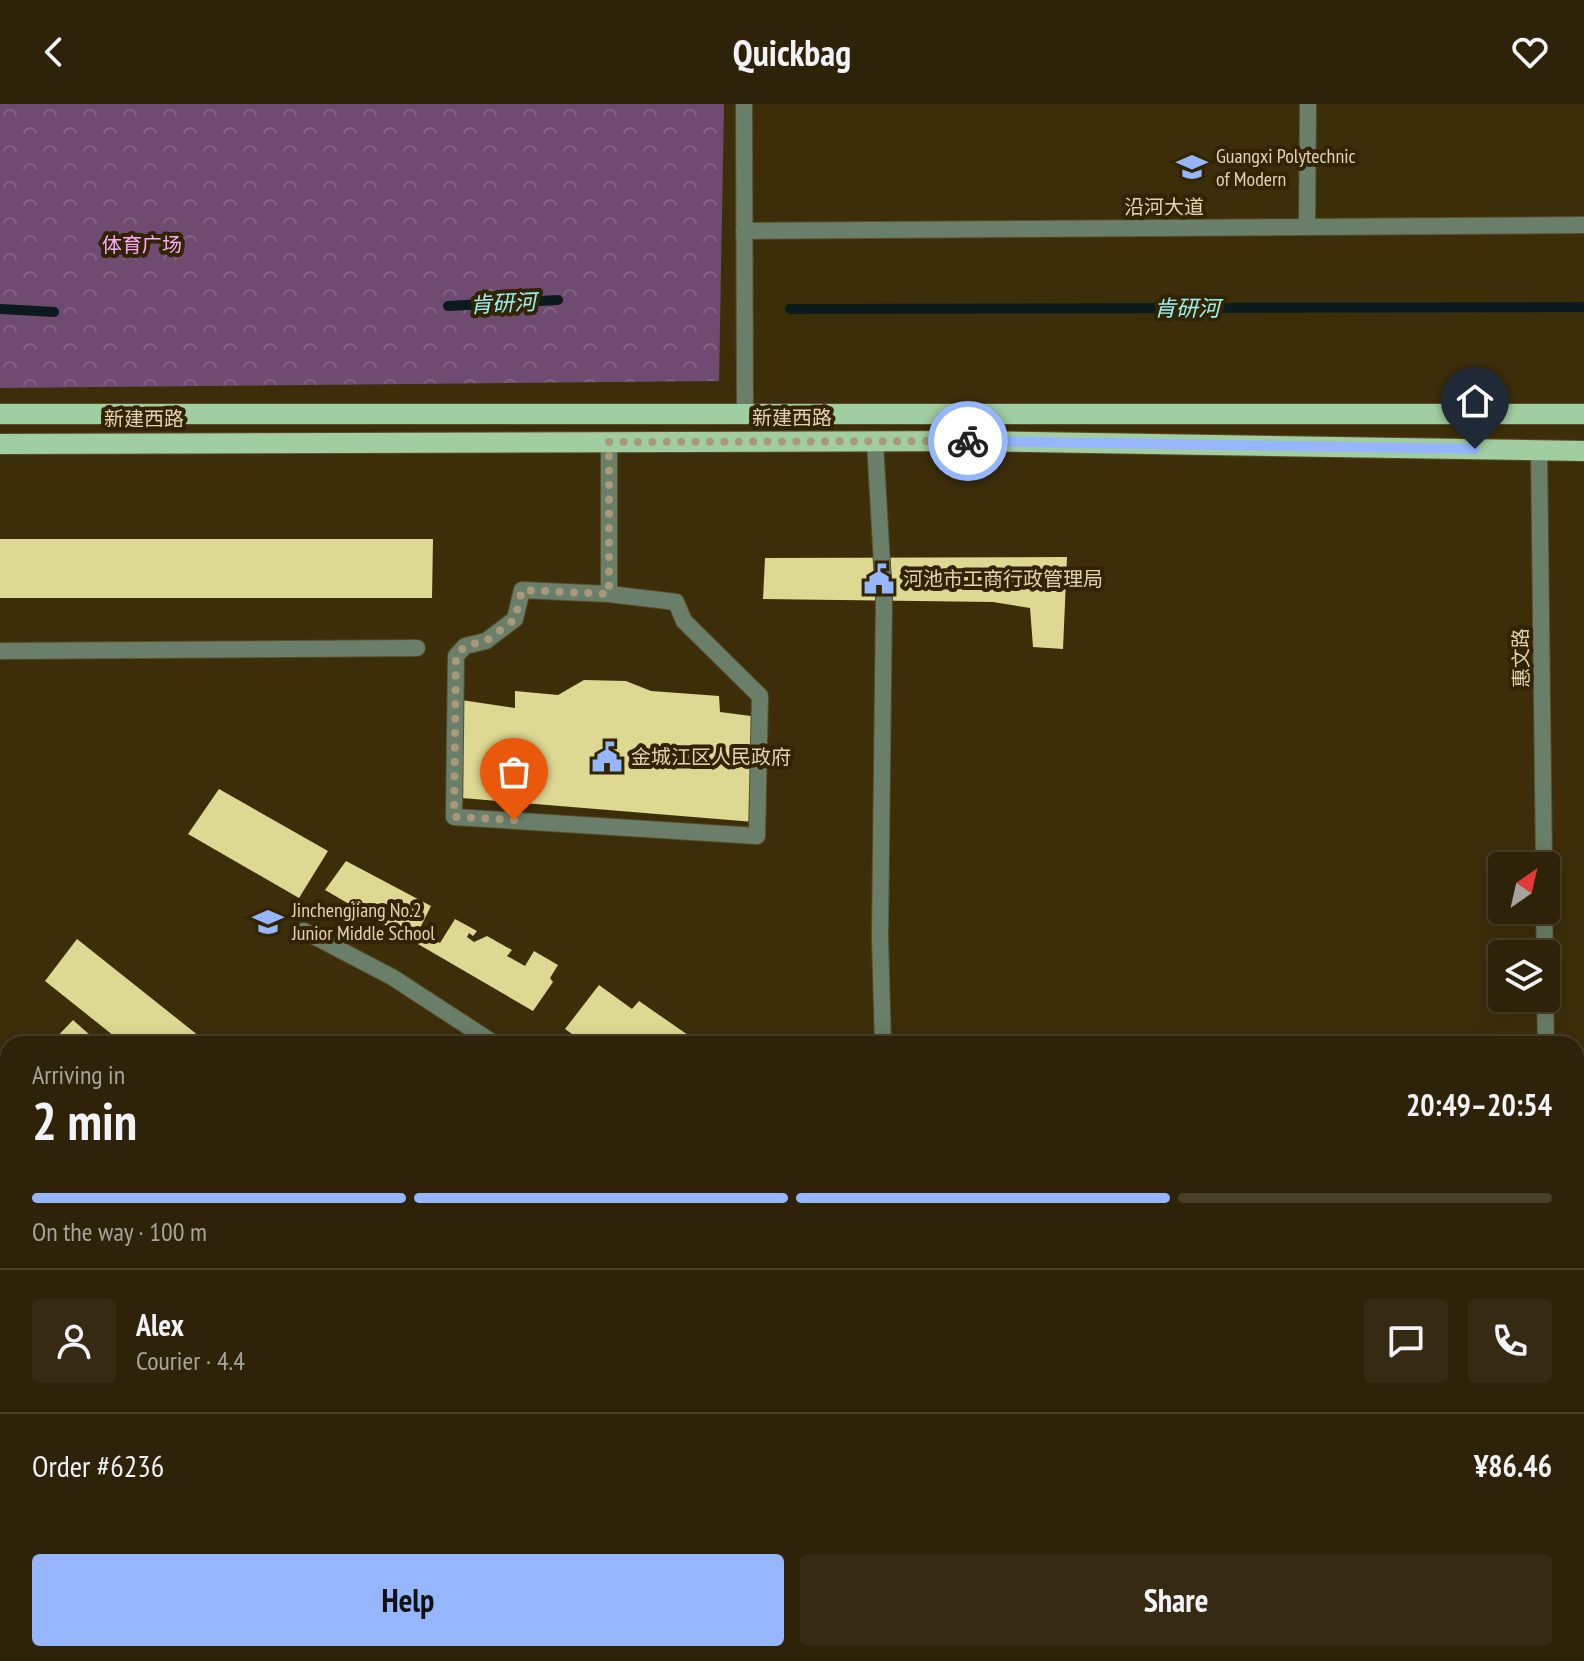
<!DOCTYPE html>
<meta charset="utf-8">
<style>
:root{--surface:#2e2208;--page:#362a12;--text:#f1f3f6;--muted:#a7a49c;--line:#493f29;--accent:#95b6fd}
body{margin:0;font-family:"PT Sans Narrow","Noto Sans SC",sans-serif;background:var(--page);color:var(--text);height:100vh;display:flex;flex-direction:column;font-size:30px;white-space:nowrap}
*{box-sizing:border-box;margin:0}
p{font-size:26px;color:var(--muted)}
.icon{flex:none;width:44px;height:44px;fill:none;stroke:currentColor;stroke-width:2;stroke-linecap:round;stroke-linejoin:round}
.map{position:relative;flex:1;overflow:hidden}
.side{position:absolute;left:0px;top:932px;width:1584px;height:626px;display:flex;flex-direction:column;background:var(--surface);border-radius:24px 24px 0 0;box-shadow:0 4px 20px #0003,0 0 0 2px var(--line)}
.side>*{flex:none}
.needle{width:52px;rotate:34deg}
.fabs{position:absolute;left:1488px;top:748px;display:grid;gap:16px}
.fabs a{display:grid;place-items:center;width:72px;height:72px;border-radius:8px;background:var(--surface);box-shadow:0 4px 20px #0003,0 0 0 2px var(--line);font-size:40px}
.pin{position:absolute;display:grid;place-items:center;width:68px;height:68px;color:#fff;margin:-82px -34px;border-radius:50% 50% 50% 0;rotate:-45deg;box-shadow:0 0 8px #0007}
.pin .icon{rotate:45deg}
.courier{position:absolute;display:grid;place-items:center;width:80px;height:80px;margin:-40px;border:6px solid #95b6fd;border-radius:50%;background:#fff;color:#222;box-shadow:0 2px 10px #0007}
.summary em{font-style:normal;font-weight:600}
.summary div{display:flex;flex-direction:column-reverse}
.summary{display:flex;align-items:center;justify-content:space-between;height:136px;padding:0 32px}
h1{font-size:52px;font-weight:600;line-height:60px}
.bar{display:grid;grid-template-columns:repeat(4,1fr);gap:12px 8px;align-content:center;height:96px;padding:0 32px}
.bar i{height:10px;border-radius:6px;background:var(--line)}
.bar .current{background:var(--accent)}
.bar p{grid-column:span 4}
.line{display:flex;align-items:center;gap:20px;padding:0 32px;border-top:2px solid var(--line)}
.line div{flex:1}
.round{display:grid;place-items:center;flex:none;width:84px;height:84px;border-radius:8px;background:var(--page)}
.button{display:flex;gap:16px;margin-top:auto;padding:16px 32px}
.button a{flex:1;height:92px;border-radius:8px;background:var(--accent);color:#111;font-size:32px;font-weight:600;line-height:92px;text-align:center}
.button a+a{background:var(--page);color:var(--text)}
header{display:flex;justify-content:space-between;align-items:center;height:104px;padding:0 32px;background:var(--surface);font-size:36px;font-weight:600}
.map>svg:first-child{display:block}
.forest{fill:url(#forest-crowns)}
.pitch{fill:#6f4a71}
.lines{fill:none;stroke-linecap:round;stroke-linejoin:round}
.stream{stroke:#0b1b1d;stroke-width:10}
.building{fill:#ded992}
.service-casing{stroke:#5b4c28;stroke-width:18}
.minor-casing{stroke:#5b4c28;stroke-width:18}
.tertiary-casing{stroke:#5b4c28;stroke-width:18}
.primary-casing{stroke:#5b4c28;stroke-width:22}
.service{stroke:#6a7f6a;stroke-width:16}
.minor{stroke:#6a7f6a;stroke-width:16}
.tertiary{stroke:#6a7f6a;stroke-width:16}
.primary{stroke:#a1cea1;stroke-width:20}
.done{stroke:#a99978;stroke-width:8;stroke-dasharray:0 14.4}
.route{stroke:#95b6fd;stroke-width:10}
.labels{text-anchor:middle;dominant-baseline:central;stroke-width:8;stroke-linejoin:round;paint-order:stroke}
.poi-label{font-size:20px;fill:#e3d3b3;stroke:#332401;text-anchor:start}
.street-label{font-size:20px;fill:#e3d3b3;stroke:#332401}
.park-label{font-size:20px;fill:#faabff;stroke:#332401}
.water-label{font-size:22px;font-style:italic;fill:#9af0f9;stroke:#332401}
</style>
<header><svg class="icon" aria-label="back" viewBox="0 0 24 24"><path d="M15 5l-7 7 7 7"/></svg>Quickbag<svg class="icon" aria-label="heart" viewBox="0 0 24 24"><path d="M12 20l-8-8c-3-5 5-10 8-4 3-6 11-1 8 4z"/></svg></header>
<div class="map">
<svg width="1584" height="1557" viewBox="0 0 1584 1557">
<defs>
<pattern id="forest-crowns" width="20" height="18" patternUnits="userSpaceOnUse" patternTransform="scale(2)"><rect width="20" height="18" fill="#6f4a71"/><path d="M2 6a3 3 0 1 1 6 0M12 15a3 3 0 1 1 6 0" fill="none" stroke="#836383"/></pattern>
</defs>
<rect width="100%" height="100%" fill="#3d2e0a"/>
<!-- forest -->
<path class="forest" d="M0 0H724L719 277 0 284Z"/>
<!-- pitch -->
<path class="pitch" d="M8 1037V1293L0 1286V1042Z"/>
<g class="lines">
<!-- stream -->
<path class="stream" d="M448 202 558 196
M0 205 54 208
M790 205 1584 203"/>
</g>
<!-- building -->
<path class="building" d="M0 435H433L432 494H0Z
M1067 453 1063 545 1033 543 1030 504 993 498 763 495 765 454Z
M584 576 626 577 651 587 719 592 720 608 751 612 754 718 462 694 461 596 515 604V587L558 591Z
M219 685 328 747 299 794 188 730Z
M346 757 431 802 419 826 440 839 455 815 477 827 473 832 469 829 467 833 474 838 487 832 512 846 507 852 525 862 534 847 558 861 550 874 553 878 533 907 325 786Z
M77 835 209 940H124L45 877Z
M599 881 632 905 639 897 701 940H586L565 925Z
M73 916 100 940H50Z
M556 1550 570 1555 571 1550H628L649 1556 552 1557Z
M839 1550H953L956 1552 951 1557H848Z"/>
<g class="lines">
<!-- service casing -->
<g class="service-casing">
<path id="service" d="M1307 122 1308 0
M744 127 1584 121
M609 338V490L522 486 515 515 486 537 465 542 456 552 454 713 757 732 760 592 684 517 676 498 609 490
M875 338 884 495 880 833 883 940
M304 827 392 873 495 940
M752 1550 776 1557
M991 1550 1001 1557
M1193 1550 1199 1557
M1014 1557 1025 1550"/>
</g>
<!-- minor casing -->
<g class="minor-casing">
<path id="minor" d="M744 0 745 309
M1539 346 1544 762
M0 547 417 544
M1544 806 1545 850
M1545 894 1546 940
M1576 1408 1584 1414"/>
</g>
<!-- tertiary casing -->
<g class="tertiary-casing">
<path id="tertiary" d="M0 1459 8 1460
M387 1550 417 1557"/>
</g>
<!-- primary casing -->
<g class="primary-casing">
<path id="primary" d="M0 310H1584
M0 340 967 337 1584 347"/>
</g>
<!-- service -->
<use href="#service" class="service"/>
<!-- minor -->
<use href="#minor" class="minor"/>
<!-- tertiary -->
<use href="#tertiary" class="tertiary"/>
<!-- primary -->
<use href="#primary" class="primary"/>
</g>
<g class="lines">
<!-- done -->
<path class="done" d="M514 716 454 713 456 552 465 542 486 537 515 515 522 486 609 490V338L968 337"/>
<!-- route -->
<path class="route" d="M968 337 1475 345"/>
</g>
<!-- icons -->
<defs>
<g id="school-bare" transform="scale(2.4)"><path d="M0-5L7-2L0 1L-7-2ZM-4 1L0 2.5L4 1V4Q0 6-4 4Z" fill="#95b6fd" stroke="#332401" stroke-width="2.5" paint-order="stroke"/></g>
<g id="civic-bare" transform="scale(2.4)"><path d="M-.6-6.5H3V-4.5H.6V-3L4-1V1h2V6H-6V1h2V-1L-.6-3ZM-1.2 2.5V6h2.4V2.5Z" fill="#95b6fd" stroke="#332401" stroke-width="2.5" paint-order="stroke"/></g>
</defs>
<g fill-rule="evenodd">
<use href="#school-bare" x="1192" y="63"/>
<use href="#civic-bare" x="879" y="475"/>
<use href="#civic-bare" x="607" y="653"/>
<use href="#school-bare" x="268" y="818"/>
</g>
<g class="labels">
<!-- poi labels -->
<g class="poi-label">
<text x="1216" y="52">Guangxi Polytechnic<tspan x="1216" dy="23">of Modern</tspan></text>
<text x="903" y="475">河池市工商行政管理局</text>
<text x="631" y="653">金城江区人民政府</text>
<text x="292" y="806">Jinchengjiang No.2<tspan x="292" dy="23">Junior Middle School</tspan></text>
</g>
<!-- street labels -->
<g class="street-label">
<text x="1164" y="103">沿河大道</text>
<text x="792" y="314">新建西路</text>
<text x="144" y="315">新建西路</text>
<text transform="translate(1521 554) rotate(-91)">惠文路</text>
</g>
<!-- park labels -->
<g class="park-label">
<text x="142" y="141">体育广场</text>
</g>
<!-- water labels -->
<g class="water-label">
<text transform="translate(503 199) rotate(-3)">肯研河</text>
<text x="1187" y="204">肯研河</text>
</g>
</g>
</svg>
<div class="fabs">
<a><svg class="needle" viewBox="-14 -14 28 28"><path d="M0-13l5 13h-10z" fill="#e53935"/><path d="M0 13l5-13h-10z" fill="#a7a49c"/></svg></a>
<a><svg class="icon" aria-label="layers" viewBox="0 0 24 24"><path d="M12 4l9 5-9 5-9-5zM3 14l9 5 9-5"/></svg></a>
</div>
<div class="pin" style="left:514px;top:716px;background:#ea580c"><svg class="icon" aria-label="bag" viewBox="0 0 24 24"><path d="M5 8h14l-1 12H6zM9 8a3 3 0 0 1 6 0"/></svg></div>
<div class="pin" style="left:1475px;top:345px;background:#1f2937"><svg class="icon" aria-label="home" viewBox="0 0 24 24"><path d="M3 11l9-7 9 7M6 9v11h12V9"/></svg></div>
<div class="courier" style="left:968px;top:337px"><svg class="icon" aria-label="bike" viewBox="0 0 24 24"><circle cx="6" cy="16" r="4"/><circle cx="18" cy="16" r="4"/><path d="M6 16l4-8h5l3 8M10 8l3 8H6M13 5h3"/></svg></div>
<section class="side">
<div class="summary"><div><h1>2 min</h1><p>Arriving in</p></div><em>20:49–20:54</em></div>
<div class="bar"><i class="current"></i><i class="current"></i><i class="current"></i><i></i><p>On the way · 100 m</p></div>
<div class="line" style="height:144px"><a class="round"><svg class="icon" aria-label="person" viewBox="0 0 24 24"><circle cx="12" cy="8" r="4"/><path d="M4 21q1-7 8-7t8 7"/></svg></a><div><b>Alex</b><p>Courier · 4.4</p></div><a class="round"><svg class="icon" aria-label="chat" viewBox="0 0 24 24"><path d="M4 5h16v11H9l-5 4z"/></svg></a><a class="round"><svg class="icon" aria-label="phone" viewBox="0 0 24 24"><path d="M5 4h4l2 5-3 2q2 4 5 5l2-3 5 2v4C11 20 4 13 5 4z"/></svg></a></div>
<div class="line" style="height:104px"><div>Order #6236</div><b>¥86.46</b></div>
<div class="button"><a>Help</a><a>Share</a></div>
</section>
</div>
